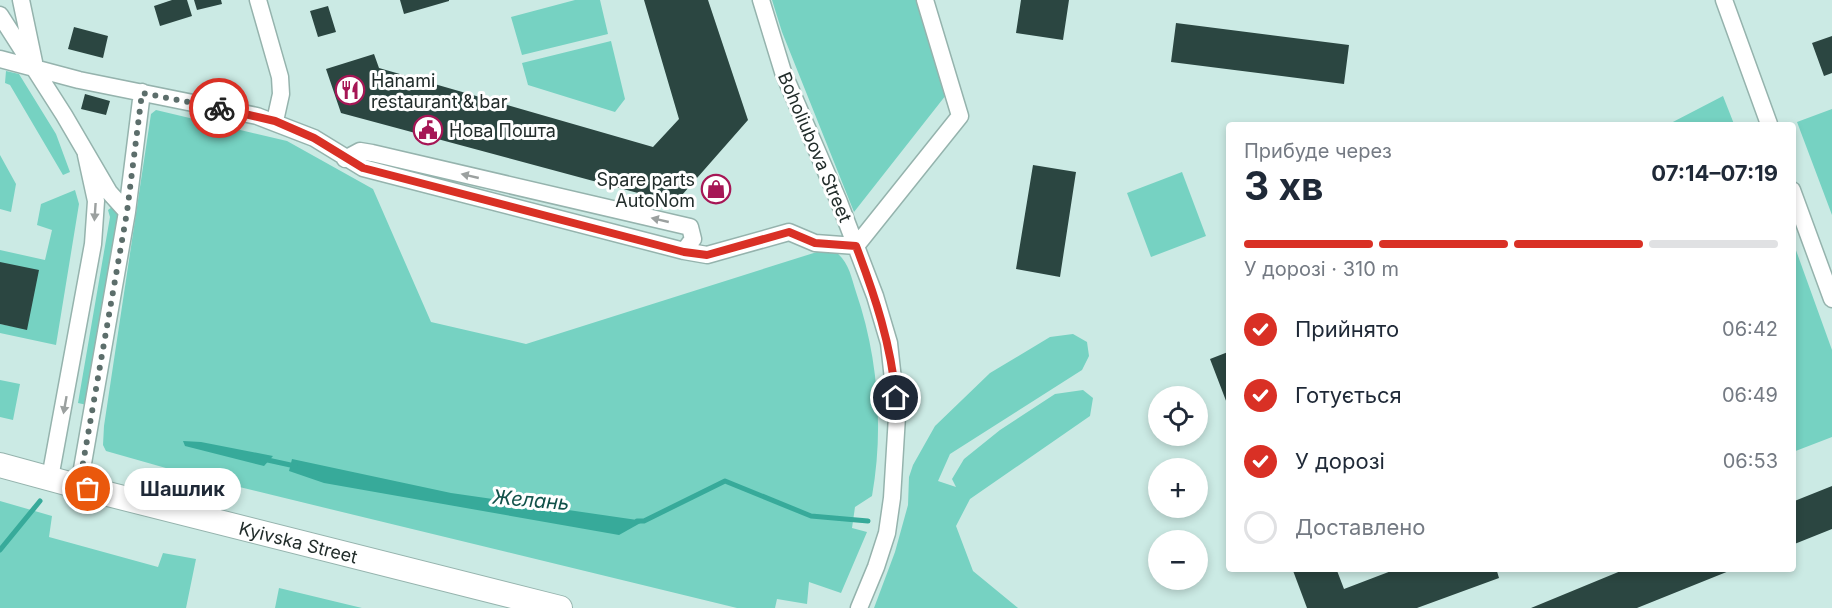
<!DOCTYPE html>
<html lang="uk">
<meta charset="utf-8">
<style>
:root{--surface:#fff;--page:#f6f6f7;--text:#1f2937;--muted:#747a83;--line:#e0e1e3;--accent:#d93025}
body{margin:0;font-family:Inter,sans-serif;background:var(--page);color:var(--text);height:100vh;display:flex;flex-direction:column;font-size:22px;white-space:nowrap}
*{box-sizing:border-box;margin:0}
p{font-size:20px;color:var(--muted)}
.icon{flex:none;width:33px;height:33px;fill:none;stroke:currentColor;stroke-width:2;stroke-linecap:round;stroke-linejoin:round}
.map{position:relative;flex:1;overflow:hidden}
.side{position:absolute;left:1226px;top:122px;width:570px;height:450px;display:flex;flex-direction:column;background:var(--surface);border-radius:6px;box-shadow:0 3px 9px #0003}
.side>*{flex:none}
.tools{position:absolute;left:1148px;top:386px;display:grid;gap:12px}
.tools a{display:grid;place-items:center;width:60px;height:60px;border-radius:50%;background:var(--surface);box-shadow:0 3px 9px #0003;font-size:30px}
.pin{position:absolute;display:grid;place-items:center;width:51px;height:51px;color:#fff;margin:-26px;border:3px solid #fff;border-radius:50%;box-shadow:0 2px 6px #0007}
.courier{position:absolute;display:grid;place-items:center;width:60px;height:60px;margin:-30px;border:4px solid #d93025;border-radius:50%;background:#fff;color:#222;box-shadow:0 2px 8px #0007}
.bubble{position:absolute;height:42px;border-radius:21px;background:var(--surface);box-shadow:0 3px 9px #0003;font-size:20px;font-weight:700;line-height:42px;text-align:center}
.headline em{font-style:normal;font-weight:700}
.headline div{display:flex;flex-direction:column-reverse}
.headline{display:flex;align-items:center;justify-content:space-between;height:102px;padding:0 18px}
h1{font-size:39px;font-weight:700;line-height:45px}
.bar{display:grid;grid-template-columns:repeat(4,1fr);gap:9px 6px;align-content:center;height:72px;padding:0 18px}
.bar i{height:8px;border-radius:4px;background:var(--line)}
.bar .on{background:var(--accent)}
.bar p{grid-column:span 4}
ol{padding:0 18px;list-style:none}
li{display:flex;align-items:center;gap:18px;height:66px}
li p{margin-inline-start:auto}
li .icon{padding:6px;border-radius:50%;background:var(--accent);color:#fff;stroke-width:4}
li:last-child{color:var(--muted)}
li i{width:33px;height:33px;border:3px solid var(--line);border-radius:50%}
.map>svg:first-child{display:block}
.green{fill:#76d2c2}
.water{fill:#37aa9a}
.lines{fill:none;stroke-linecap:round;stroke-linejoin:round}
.stream{stroke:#37aa9a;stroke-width:5}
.building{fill:#2b4641}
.minor-casing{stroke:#95b3ad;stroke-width:19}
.secondary-casing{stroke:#95b3ad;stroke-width:26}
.minor{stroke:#fff;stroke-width:16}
.secondary{stroke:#fff;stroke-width:24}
.oneway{fill:#9ba09f}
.done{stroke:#5c6e6b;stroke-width:6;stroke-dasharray:0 10.8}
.route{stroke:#d93025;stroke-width:8}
.labels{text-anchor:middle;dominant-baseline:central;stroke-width:6;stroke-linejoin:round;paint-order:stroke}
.poi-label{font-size:18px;fill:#212c2a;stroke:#fff;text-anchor:start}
.street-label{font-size:18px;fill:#212c2a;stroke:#fff}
.water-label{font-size:20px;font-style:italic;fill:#12524a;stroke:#fff}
</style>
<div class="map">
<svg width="1832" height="608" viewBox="0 0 1832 608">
<rect width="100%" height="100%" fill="#cbeae4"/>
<!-- green -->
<path class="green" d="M575 0H600L608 34 522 55 511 17Z
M772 0H916L946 95 854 212 782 32Z
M611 41 625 99 615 112 528 85 522 63Z
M6 71 19 74 56 134 70 172 63 175 10 85 5 83Z
M1723 96 1734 124H1669Z
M1832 109V215L1797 122Z
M156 110 287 141 373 189 431 322 526 344 820 251 836 252C849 263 851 276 856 292 878 356 884 429 872 496L855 507 852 528 867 532 841 593 809 582 807 604 777 599 775 608H737L194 476 106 451 103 445 104 426 151 114Z
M0 155 16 184 11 212 0 209Z
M1182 172 1206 236 1151 257 1127 193Z
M75 190 79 204 56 345 0 333V324L27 329 0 262V250L45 260 52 230 37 225 41 204Z
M112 207 117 211V219L87 405 78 403 110 217 108 210Z
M1793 242 1832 350V437L1793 452Z
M1073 334 1087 342 1089 356 1082 370 950 454 938 481 956 487 952 479 964 459 1000 430 1055 394 1083 390 1093 398 1090 416 970 499 956 526 973 571 1018 608H874L895 552 908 505 909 477 913 465 935 426 990 373 1050 337Z
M0 380 20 384 13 420 0 417Z
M0 501 52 516 49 537 158 567 163 553 196 559 186 608H0Z
M279 588 362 608H275Z"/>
<!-- water -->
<path class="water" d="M183 441 201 442 273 456 264 466 185 446Z
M292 459 451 493 644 521 619 535 324 483 289 471Z"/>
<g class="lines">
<!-- stream -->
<path class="stream" d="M263 459 295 466
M637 521H644L725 481 811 516 868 521
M0 550 40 501"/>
</g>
<!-- building -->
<path class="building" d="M172 0H187L192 16 160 26 154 6Z
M194 0H221L222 4 197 10Z
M400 0H449V1L404 14Z
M644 0H708L748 120 675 203 341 113 326 69 374 54 379 68 653 147 679 119Z
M1021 0H1069L1063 40 1016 33Z
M328 6 336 32 318 37 310 11Z
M1176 23 1349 45 1344 84 1171 62Z
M74 27 108 36 103 58 68 49Z
M1832 36V73L1824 76 1812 43Z
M85 94 110 101 106 115 81 109Z
M1033 165 1076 172 1060 277 1016 269Z
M0 262 39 270 27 330 0 324Z
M1228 352V406L1210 359Z
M1832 486V529L1792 545V502Z
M1292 568H1336L1344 589 1399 568H1496L1499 578 1417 608H1307Z
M1628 568H1734V569L1637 608H1531Z"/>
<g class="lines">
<!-- minor casing -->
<g class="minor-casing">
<path id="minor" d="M21 0 34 62
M258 0 280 77 281 94 275 121
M761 0 783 72 839 202 875 296 889 343 897 416 892 498 887 533 876 567 859 608
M1724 0 1769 124
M0 15 64 115 109 192 127 212
M0 59 79 80 257 116 314 138 363 168 684 251 707 255 789 232 815 243 856 246
M345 159 360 151 372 153 690 227 693 239 684 251
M1792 190 1832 299
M856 246 960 116 925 0
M50 478 93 244 96 201 86 155
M79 486 127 212 142 92"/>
</g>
<!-- secondary casing -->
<g class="secondary-casing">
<g id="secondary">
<path id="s1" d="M0 465 88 489 560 608"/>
</g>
</g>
<!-- minor -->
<use href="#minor" class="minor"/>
<!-- secondary -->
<use href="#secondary" class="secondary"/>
</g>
<!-- one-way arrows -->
<defs><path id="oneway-solid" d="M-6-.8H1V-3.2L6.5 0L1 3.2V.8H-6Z" transform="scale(1.5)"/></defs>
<g class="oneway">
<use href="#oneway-solid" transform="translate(470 176) rotate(-167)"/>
<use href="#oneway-solid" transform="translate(95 212) rotate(94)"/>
<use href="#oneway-solid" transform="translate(660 220) rotate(-167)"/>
<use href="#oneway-solid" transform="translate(65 405) rotate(100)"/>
</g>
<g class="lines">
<!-- done -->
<path class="done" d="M88 489 79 486 127 212 142 93 219 108"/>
<!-- route -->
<path class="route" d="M219 108 275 121 314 138 363 168 684 252 707 255 789 232 815 243 856 246C875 296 891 344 896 398"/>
</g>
<!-- icons -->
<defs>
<g id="restaurant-ring" transform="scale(1.5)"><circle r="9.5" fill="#fff" stroke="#a61655" stroke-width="1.5"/><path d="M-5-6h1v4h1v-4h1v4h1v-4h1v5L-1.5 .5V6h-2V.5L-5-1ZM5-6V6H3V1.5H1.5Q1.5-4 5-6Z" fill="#a61655"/></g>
<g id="civic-ring" transform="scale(1.5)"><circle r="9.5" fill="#fff" stroke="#a61655" stroke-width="1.5"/><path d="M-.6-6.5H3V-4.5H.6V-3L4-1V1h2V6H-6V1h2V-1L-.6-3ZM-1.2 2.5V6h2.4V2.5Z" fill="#a61655"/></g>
<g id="shop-ring" transform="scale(1.5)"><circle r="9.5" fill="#fff" stroke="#a61655" stroke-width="1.5"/><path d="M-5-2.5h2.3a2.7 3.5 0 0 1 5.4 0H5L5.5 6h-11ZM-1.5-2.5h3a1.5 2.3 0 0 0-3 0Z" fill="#a61655"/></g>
</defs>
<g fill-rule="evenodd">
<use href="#restaurant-ring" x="350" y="90"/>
<use href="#civic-ring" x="428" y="130"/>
<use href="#shop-ring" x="716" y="189"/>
</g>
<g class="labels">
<!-- poi labels -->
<g class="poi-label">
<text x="371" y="80">Hanami<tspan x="371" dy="21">restaurant &amp; bar</tspan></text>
<text x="449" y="130">Нова Пошта</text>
<text x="695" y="179" text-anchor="end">Spare parts<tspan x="695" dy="21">AutoNom</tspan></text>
</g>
<!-- street labels -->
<g class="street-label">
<text transform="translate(815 147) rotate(67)">Boholiubova Street</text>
<text stroke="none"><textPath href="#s1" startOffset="308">Kyivska Street</textPath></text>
</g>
<!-- water labels -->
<g class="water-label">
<text transform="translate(531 500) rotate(5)">Желань</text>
</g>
</g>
</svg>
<div class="tools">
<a><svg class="icon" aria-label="locate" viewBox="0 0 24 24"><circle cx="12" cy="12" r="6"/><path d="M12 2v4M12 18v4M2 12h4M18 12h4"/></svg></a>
<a>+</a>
<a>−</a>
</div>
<div class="pin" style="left:88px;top:489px;background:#ea580c"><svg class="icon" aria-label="bag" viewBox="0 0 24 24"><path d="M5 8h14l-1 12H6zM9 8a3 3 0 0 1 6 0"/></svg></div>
<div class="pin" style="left:896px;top:398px;background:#1f2937"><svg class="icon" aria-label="home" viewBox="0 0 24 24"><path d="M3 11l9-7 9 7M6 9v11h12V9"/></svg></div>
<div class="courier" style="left:219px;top:108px"><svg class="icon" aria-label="bike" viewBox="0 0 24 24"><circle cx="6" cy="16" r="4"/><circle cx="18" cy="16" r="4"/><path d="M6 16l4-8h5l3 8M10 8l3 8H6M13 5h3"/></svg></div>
<div class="bubble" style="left:124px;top:468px;width:117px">Шашлик</div>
<section class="side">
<div class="headline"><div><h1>3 хв</h1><p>Прибуде через</p></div><em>07:14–07:19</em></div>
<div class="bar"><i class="on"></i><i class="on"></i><i class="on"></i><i></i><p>У дорозі · 310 m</p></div>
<ol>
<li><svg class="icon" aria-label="check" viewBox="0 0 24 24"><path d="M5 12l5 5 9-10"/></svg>Прийнято<p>06:42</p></li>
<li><svg class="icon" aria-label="check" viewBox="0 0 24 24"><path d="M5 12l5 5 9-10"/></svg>Готується<p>06:49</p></li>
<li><svg class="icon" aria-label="check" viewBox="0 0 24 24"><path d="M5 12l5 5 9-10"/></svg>У дорозі<p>06:53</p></li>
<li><i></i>Доставлено</li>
</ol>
</section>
</div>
